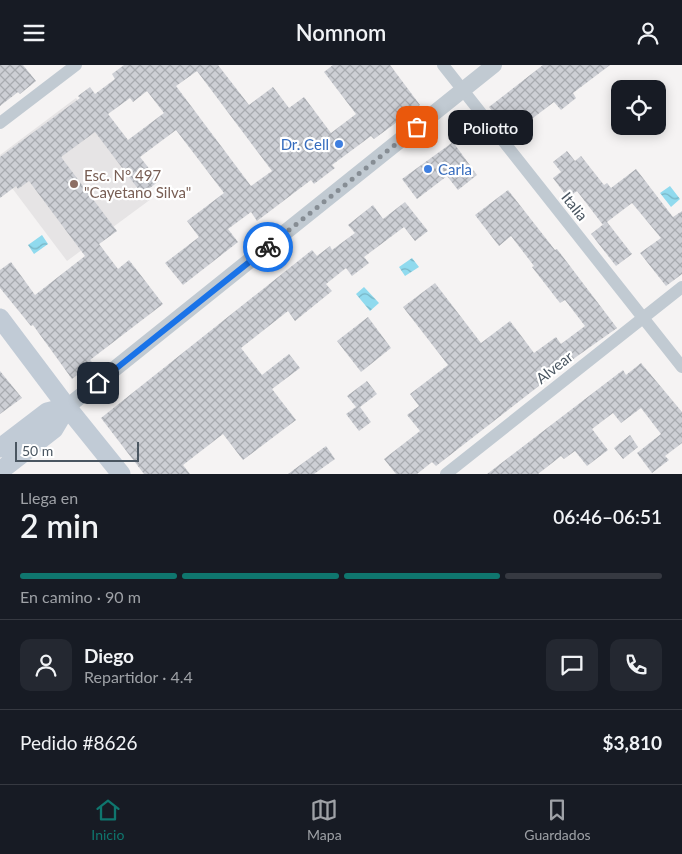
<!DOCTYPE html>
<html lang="es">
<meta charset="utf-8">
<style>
:root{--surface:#171b24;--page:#242831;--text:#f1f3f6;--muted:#9ea1a6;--line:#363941;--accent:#0f766e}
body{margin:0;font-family:Lato,sans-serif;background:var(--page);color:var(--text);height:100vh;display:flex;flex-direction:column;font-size:19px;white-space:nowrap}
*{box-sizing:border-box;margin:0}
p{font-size:16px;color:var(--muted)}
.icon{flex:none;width:28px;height:28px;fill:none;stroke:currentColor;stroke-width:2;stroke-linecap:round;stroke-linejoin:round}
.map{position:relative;height:409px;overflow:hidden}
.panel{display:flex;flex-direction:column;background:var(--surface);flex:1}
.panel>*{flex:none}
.fabs{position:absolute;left:611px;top:15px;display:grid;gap:10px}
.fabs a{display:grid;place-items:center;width:55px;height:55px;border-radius:10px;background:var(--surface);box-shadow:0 2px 12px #0003;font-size:25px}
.scale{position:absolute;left:15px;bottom:12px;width:124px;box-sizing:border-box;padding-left:5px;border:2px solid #4a5661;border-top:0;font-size:14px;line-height:18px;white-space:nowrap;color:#4a5661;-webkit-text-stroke:4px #fff;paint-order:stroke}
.pin{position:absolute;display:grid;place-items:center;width:42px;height:42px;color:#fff;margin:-21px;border-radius:10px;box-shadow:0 2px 8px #0006}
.courier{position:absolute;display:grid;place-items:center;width:50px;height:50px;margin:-25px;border:4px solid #1a73e8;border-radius:50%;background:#fff;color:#222;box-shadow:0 1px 6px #0007}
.bubble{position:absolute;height:35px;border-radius:10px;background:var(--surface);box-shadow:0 2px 12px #0003;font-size:16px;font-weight:600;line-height:35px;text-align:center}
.summary em{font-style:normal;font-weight:600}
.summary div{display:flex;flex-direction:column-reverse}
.summary{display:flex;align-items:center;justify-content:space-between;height:85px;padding:0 20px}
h1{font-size:32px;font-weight:600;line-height:38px}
.bar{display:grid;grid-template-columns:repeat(4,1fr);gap:8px 5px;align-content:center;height:60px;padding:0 20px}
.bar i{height:6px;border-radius:4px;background:var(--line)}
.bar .active{background:var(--accent)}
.bar p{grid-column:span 4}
.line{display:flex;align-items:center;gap:12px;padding:0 20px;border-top:1px solid var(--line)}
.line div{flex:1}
.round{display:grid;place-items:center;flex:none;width:52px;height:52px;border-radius:10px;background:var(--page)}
header{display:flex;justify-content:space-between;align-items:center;height:65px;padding:0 20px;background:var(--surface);font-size:22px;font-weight:600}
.tab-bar{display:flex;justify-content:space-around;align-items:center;height:70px;border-top:1px solid var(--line);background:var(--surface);font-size:14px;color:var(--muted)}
.tab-bar a{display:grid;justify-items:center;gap:2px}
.tab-bar .active{color:var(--accent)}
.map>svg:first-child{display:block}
.education{fill:#e6e4e5}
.water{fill:url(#water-waves)}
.building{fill:url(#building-cross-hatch);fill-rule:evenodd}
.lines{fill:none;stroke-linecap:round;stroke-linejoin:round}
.minor{stroke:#c1cad2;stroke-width:12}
.tertiary{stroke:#c1cad2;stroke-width:16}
.secondary{stroke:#c1cbd6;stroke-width:19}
.done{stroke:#868d94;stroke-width:5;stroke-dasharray:0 9}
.route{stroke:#1a73e8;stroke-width:6}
.shop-dot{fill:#3f7fe0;stroke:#fff;stroke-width:2}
.education-dot{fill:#8d6e63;stroke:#fff;stroke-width:2}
.labels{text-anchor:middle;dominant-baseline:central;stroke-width:4.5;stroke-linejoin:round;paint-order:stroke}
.shop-label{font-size:15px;fill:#366cbe;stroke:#fff;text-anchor:end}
.education-label{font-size:15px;fill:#785e54;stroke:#fff;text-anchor:start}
.street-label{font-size:15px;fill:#4a5661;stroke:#fff}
</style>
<header><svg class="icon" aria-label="menu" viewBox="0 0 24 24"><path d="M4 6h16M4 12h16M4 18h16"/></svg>Nomnom<svg class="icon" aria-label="person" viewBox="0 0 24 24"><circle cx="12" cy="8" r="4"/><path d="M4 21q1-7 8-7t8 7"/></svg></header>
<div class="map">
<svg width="682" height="409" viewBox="0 0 682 409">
<defs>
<pattern id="water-waves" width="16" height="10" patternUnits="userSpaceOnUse" patternTransform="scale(1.25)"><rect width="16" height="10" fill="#90daee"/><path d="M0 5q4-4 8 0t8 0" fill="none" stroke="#78b4c4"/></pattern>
<pattern id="building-cross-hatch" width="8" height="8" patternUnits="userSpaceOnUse" patternTransform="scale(1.25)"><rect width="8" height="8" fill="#cdcfd5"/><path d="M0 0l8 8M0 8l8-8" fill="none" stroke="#a8abb0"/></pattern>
</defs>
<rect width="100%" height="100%" fill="#f5f3f3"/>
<!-- education -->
<path class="education" d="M76 33 151 134 67 196 0 107V90Z"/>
<!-- water -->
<path class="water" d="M670 121 680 134 671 142 660 128Z
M42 170 48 179 34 189 28 180Z
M412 193 419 202 405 211 399 202Z
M364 222 379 238 370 246 356 229Z"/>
<!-- building -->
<path class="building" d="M0 0H23L36 16 20 29 18 27 0 41Z
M124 0H218L249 40 273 22 289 43 304 32 331 68 356 49 324 7 333 0H390L420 40 374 74 371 71 332 100 335 103 314 119 311 115 257 156 251 147 228 164 238 177 183 220 165 198 199 172 187 156 224 128 176 65 140 92 159 116 142 129 95 67 61 92 117 166 99 179 118 204 129 195 163 239 90 295 93 298 72 314 33 260 31 261 0 223V205L11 197 35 230 85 191 29 116 18 124 16 121 0 133V92L80 33 78 31 90 22 95 29 115 14 112 9ZM197 6 272 106 251 121 176 21ZM147 26 164 48 128 75 108 49 130 33 133 37Z
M543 0H610L573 28 576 33 561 45 554 37 529 56 531 60 513 74 489 42Z
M453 77 477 110 458 125 447 111 417 134 402 114Z
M567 86 575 96 581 91 604 120 607 118 611 123 636 104 673 152 682 146V209L666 221 640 188 661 173 632 138 607 157 632 189 616 201 591 169 605 158 603 160 577 126 568 133 553 113 561 107 553 97Z
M508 125 555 185 557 184 617 263 576 292 436 401 432 397 417 409H396L384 394 420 366 407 350 419 341 410 329 448 300 403 242 435 218 481 278 510 256 534 288 556 272 561 279 585 261 565 235 560 238 532 202 534 201 511 171 499 181 475 150Z
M405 137 428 166 415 176 404 162 364 192 369 198 352 211 346 203 326 219 332 226 295 256 288 246 241 283 262 310 289 289 300 303 272 324 296 355 243 395 223 369 183 400 190 409H144L101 353 312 185 317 191 330 181 332 185 355 168 348 160 373 140 383 154Z
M368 252 391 283 361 307 337 276Z
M641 298 682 347V378L665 391 669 395 652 408 637 388 661 369 641 343 621 358 613 348 592 364 608 385 587 401 575 386 564 394 561 391 538 409H487L623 305 626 310Z
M0 306 22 333 0 349Z
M367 316 377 329 360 342 371 357 359 366 346 349 356 342 347 331Z
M630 370 638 382 623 394 614 383Z
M326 381 335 394 314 409H288Z"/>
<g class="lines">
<!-- minor -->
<path class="minor" d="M443 0 682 302
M0 58 76 0
M446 409 682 222"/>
<!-- tertiary -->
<path class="tertiary" d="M67 342 494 0"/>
<!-- secondary -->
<path class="secondary" d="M0 253 67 342 121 409
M0 383 47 347 67 342
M0 406 54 364 67 342"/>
</g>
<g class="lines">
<!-- done -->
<path class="done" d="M268 182 417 62"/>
<!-- route -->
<path class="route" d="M98 318 268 182"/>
</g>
<!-- markers -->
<g class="shop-dot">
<circle cx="339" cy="79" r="5"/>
<circle cx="428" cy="104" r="5"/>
</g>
<circle class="education-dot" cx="74" cy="119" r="5"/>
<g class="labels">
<!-- shop labels -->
<g class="shop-label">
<text x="329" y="79">Dr. Cell</text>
<text x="438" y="104" text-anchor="start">Carla</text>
</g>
<!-- education labels -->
<g class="education-label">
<text x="84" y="110">Esc. N° 497<tspan x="84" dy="17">"Cayetano Silva"</tspan></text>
</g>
<!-- street labels -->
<g class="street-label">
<text transform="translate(575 141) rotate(51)">Italia</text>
<text transform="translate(554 302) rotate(-38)">Alvear</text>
</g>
</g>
</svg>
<div class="fabs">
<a><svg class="icon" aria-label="locate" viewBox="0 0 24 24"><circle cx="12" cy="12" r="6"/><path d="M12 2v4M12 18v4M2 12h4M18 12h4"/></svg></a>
</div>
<div class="scale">50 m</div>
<div class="pin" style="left:417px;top:62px;background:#ea580c"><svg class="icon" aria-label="bag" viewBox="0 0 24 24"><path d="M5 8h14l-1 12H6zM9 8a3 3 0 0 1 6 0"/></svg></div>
<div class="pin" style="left:98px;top:318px;background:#1f2937"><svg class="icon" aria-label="home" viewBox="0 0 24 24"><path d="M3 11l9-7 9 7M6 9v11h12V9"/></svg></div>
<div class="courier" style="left:268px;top:182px"><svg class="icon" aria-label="bike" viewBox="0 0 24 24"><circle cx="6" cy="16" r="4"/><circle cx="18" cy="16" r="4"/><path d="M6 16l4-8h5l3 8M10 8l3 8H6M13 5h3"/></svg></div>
<div class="bubble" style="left:448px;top:45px;width:85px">Poliotto</div>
</div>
<section class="panel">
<div class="summary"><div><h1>2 min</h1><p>Llega en</p></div><em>06:46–06:51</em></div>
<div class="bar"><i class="active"></i><i class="active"></i><i class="active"></i><i></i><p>En camino · 90 m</p></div>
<div class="line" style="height:90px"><a class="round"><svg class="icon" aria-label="person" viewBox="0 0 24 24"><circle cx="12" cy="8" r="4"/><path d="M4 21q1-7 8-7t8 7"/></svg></a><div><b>Diego</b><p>Repartidor · 4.4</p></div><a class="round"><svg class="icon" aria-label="chat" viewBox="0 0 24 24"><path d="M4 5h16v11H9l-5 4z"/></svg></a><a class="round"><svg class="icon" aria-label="phone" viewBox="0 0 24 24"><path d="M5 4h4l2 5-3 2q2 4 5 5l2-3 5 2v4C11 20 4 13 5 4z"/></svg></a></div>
<div class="line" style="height:65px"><div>Pedido #8626</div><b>$3,810</b></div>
</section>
<nav class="tab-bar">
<a class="active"><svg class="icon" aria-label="home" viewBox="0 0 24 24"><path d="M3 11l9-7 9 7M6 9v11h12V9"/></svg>Inicio</a>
<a><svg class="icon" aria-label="map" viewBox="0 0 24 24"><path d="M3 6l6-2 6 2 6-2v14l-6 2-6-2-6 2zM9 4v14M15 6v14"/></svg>Mapa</a>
<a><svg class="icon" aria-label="saved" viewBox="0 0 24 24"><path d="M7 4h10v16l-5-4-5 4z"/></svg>Guardados</a>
</nav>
